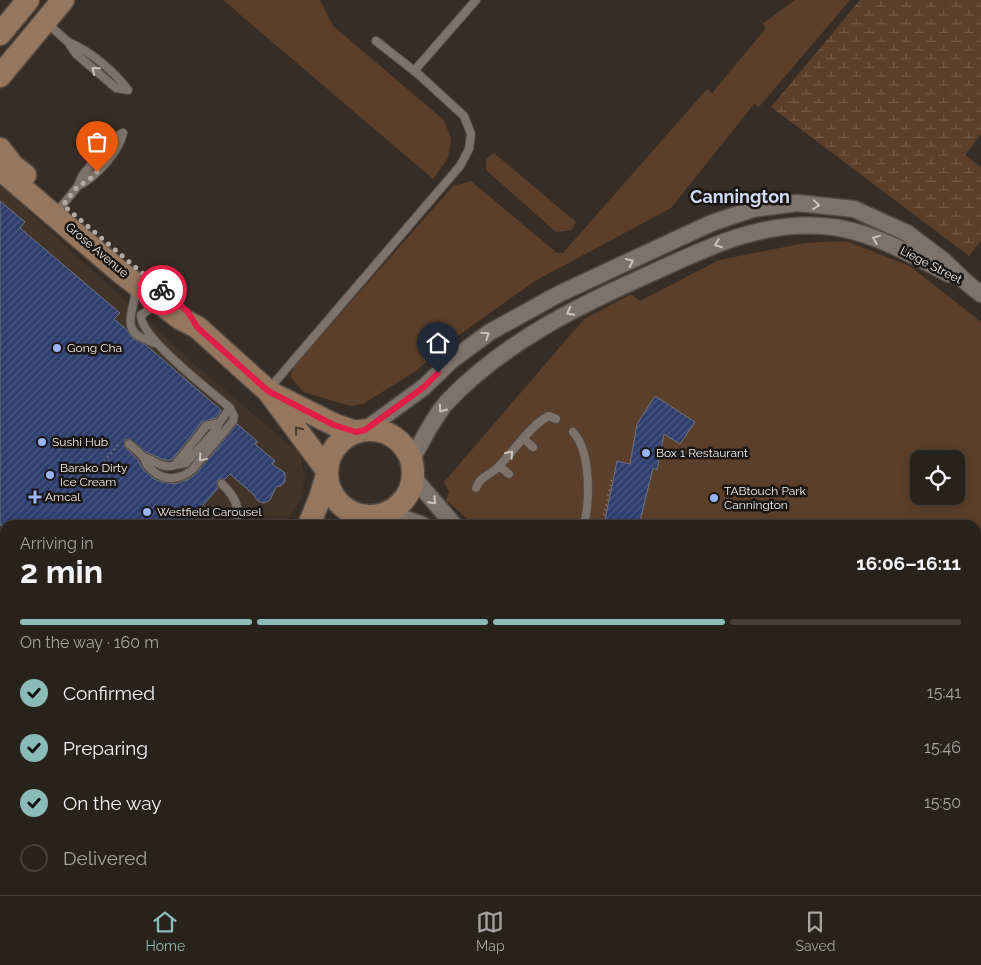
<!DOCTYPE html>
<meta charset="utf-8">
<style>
:root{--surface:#28221c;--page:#302a25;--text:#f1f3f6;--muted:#a5a4a3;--line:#443f3b;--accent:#8bbbb9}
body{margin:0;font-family:Raleway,sans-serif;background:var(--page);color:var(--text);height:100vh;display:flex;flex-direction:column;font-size:19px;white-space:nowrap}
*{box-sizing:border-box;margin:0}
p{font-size:16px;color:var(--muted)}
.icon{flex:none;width:28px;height:28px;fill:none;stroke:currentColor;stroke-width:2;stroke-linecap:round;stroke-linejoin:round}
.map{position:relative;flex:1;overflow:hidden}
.side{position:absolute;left:0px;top:520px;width:981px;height:375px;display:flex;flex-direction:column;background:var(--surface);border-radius:15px 15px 0 0;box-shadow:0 2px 12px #0003,0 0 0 1px var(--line)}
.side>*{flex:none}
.buttons{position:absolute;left:910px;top:450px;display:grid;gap:10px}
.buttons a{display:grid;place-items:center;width:55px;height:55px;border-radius:10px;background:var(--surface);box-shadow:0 2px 12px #0003,0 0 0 1px var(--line);font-size:25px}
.pin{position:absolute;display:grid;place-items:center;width:42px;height:42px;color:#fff;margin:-51px -21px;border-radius:50% 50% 50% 0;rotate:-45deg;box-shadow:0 0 5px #0007}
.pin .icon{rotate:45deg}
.courier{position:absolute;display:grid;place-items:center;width:50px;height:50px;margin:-25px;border:4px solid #e11d48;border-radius:50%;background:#fff;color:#222;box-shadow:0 1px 6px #0007}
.head em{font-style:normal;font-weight:700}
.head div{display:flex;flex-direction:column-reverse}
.head{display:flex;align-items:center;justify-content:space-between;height:85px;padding:0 20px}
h1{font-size:32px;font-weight:700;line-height:38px}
.bar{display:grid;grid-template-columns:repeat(4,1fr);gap:8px 5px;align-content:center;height:60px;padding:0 20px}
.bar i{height:6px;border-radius:4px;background:var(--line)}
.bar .current{background:var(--accent)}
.bar p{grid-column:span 4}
ol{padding:0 20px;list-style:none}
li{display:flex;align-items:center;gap:15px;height:55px}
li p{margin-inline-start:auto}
li .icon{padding:5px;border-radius:50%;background:var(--accent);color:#111;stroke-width:4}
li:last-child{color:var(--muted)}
li i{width:28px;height:28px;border:2px solid var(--line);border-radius:50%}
.tabs{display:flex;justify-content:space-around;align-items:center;height:70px;border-top:1px solid var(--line);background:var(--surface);font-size:14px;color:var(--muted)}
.tabs a{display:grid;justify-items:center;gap:2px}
.tabs .current{color:var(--accent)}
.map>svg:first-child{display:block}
.built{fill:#433429}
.green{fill:#5b3f2a;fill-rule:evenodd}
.wetland{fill:url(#wetland-marsh)}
.building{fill:url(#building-hatch);stroke:#707580}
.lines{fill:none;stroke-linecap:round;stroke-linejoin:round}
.lane-casing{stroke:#514944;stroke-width:10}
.street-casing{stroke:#514944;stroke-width:19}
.secondary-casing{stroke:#514944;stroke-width:25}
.highway-casing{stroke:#514944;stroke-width:30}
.path{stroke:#867e78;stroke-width:2.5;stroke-dasharray:1 4;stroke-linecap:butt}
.lane{stroke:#7e736b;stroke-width:8}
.street{stroke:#7e736b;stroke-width:16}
.secondary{stroke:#96775e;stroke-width:22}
.highway{stroke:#ce7f3f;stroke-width:28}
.oneway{stroke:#cbc4be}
.oneway2{stroke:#45382d}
.done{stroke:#b2aba6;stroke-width:5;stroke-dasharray:0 9}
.route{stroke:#e11d48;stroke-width:6}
.poi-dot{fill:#9ab5fd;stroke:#1a1613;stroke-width:2}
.labels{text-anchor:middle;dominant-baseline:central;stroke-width:5;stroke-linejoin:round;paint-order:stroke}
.street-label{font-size:12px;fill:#f5efeb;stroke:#1a1613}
.poi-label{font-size:12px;fill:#f5efeb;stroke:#1a1613;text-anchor:start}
.district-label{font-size:18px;font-weight:bold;fill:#cfdaf5;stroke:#1a1613}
</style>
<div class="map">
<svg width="981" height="895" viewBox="0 0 981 895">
<defs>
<pattern id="wetland-marsh" width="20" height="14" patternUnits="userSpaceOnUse" patternTransform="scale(1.25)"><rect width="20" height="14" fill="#5b3f2a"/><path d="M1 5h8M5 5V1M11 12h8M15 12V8" fill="none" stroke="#735b49"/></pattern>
<pattern id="building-hatch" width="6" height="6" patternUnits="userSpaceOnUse" patternTransform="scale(1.25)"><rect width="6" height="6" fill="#2e3e6e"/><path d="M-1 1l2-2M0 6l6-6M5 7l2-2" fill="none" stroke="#4d5a83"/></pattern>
</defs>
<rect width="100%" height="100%" fill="#362d26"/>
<!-- built -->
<path class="built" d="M0 185 193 363 299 453 305 477 301 498 286 525H5V818L0 813Z"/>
<!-- green -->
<path class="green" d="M223 0H320L333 26 444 120 451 139 448 158 433 179Z
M795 0H850L759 107 754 104 671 208 535 281 445 345 416 371 363 404 351 406 303 392 290 376 295 365 453 186 471 181 557 253H563L707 89 712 93 766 28 762 24Z
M494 153 576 222 572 230 556 232 486 170V159Z
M846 241 910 266 981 322V747L976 753V525H474L446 500 449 492 444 482 584 319 631 294 640 301 719 260 805 243ZM919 459H956V496H919Z"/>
<!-- wetland -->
<path class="wetland" d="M860 0H981V134L965 155 981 167V241L969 256 771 107Z"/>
<!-- building -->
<path class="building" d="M0 201 25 222 20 228 120 313 114 319 126 329 132 338 146 345 221 410 216 418 202 422 172 460H164L146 452 130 439 125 440 124 446 138 460 143 469 154 479 162 482 175 484 189 479 196 474 237 424 258 442 255 444 275 461 272 464 285 473V482L280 486 276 487 270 500 264 503 258 501 253 494 230 474 225 479H221L218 480 217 485 218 488 186 525H0Z
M655 396 695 422 680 444 664 434 657 470 653 468 639 525H604L617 461 630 464 637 424Z"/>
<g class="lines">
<!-- lane casing -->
<g class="lane-casing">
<path id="lane" d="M47 23 68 42 76 54 116 88 128 90
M68 42C90 51 114 71 128 90
M414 71 476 0
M78 186C96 177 119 152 123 133
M56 213 78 186 82 176 113 138 123 133
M135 288C137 304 123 322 136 334 140 338 148 340 154 343
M269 389 460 166 469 149 471 134 464 116 417 73 376 41
M573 432C591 451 590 500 584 525
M524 439 533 447
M129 444C134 448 140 453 144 458 145 460 146 464 147 465 160 481 177 482 192 470L233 421 234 416 230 408C212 392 139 337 141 315L151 308H157
M143 457C155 460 163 470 175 465L206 426 219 423 230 408
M175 465 186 463 216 430 219 423
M499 466 509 474
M222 484C234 495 242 508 236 525
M476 488C480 477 488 476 496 469 512 454 531 424 549 416L556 419
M250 895 253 890
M459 895 462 890
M622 895 627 890"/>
</g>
<!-- street casing -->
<g class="street-casing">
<path id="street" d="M365 430 424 387 452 360 490 332 559 294 677 239 712 223 753 209 797 203 854 209 907 233 944 261 967 283 981 294
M411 460C423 441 432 419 447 402 504 342 579 305 654 272 708 247 762 221 823 226 868 229 910 254 949 274
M413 477 454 525
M383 514 400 517 423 525"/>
</g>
<!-- secondary casing -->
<g class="secondary-casing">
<path id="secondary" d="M0 34 28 0
M0 76 63 0
M0 149 13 166 25 175
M0 169 119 271 181 319 197 327 268 391 326 469
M275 395 335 425 356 432
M327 473a43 43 0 1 1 86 0a43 43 0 1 1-86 0Z
M309 525 320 498 326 478
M976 783 981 777
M68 895 73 890
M878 895 884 890"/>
</g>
<!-- highway casing -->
<g class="highway-casing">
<path id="highway" d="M0 840 5 843
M0 872 5 876
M20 890 26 895
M98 895 100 890"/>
</g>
<!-- path -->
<path class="path" d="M97 467 101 466 118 445
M602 525 612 478H613
M0 596 5 601
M267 895 270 890"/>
<!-- lane -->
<use href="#lane" class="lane"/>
<!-- street -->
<use href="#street" class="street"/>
<!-- secondary -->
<use href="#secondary" class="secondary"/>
<!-- highway -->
<use href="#highway" class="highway"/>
</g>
<!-- one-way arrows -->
<defs><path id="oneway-chevron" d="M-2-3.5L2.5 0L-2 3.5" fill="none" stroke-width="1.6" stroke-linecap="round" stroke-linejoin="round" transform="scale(1.25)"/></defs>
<g class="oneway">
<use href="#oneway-chevron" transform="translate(95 70) rotate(-140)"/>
<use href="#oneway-chevron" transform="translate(816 205) rotate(6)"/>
<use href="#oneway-chevron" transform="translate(876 239) rotate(-158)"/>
<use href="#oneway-chevron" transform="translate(718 244) rotate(160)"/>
<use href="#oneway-chevron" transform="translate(630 262) rotate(-25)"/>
<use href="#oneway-chevron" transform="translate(570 312) rotate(153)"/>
<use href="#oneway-chevron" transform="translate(486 335) rotate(-35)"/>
<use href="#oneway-chevron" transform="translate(442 409) rotate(126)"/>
<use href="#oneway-chevron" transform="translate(510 454) rotate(-48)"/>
<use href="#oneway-chevron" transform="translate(202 458) rotate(130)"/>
<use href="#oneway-chevron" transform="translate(433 501) rotate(47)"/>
</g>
<use class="oneway2" href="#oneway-chevron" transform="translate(298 430) rotate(-128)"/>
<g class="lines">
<!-- done -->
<path class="done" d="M97 172 89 180 78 186 63 205 162 290"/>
<!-- route -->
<path class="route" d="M162 290 188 312 197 327 268 391 334 425 356 432 365 430 424 387 438 373"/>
</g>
<!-- markers -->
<g class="poi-dot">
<circle cx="57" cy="348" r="5"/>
<circle cx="42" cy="442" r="5"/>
<circle cx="646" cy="453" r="5"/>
<circle cx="50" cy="475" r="5"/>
<path d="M32.5 489.5h5v5h5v5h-5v5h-5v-5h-5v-5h5z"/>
<circle cx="714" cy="498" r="5"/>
<circle cx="147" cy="512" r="5"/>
</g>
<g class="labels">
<!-- street labels -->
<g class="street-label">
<text transform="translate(97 250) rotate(40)">Grose Avenue</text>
<text transform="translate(931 265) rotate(27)">Liege Street</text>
</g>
<!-- poi labels -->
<g class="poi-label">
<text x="67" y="348">Gong Cha</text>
<text x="52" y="442">Sushi Hub</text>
<text x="656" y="453">Box 1 Restaurant</text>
<text x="60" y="468">Barako Dirty<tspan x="60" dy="14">Ice Cream</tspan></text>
<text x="724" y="491">TABtouch Park<tspan x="724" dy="14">Cannington</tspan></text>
<text x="45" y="497">Amcal</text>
<text x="157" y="512">Westfield Carousel</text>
</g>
<!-- district labels -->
<g class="district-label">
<text x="740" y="196">Cannington</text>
</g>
</g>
</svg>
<div class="buttons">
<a><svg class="icon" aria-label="locate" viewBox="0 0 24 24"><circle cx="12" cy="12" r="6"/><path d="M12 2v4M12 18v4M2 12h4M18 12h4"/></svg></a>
</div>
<div class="pin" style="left:97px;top:172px;background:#ea580c"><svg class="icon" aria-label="bag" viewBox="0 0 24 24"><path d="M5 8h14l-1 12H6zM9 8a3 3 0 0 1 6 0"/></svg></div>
<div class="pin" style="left:438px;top:373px;background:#1f2937"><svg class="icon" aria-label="home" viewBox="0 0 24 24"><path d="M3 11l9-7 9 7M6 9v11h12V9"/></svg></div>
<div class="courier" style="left:162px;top:290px"><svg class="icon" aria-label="bike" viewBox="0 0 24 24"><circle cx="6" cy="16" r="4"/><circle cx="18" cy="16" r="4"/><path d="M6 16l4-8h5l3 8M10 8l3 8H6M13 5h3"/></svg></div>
<section class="side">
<div class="head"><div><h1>2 min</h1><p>Arriving in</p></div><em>16:06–16:11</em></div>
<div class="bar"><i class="current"></i><i class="current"></i><i class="current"></i><i></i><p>On the way · 160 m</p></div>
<ol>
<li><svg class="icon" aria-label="check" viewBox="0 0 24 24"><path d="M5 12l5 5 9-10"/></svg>Confirmed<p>15:41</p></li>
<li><svg class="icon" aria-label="check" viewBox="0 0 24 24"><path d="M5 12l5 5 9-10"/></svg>Preparing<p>15:46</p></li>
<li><svg class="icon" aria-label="check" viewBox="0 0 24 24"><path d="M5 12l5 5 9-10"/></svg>On the way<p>15:50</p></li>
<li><i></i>Delivered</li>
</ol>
</section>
</div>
<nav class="tabs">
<a class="current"><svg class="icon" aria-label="home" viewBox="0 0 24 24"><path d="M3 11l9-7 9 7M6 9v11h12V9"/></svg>Home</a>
<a><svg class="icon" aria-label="map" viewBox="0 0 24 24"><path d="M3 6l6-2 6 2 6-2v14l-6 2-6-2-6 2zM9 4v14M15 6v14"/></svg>Map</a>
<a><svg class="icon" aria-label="saved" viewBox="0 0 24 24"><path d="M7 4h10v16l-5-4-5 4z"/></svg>Saved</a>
</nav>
